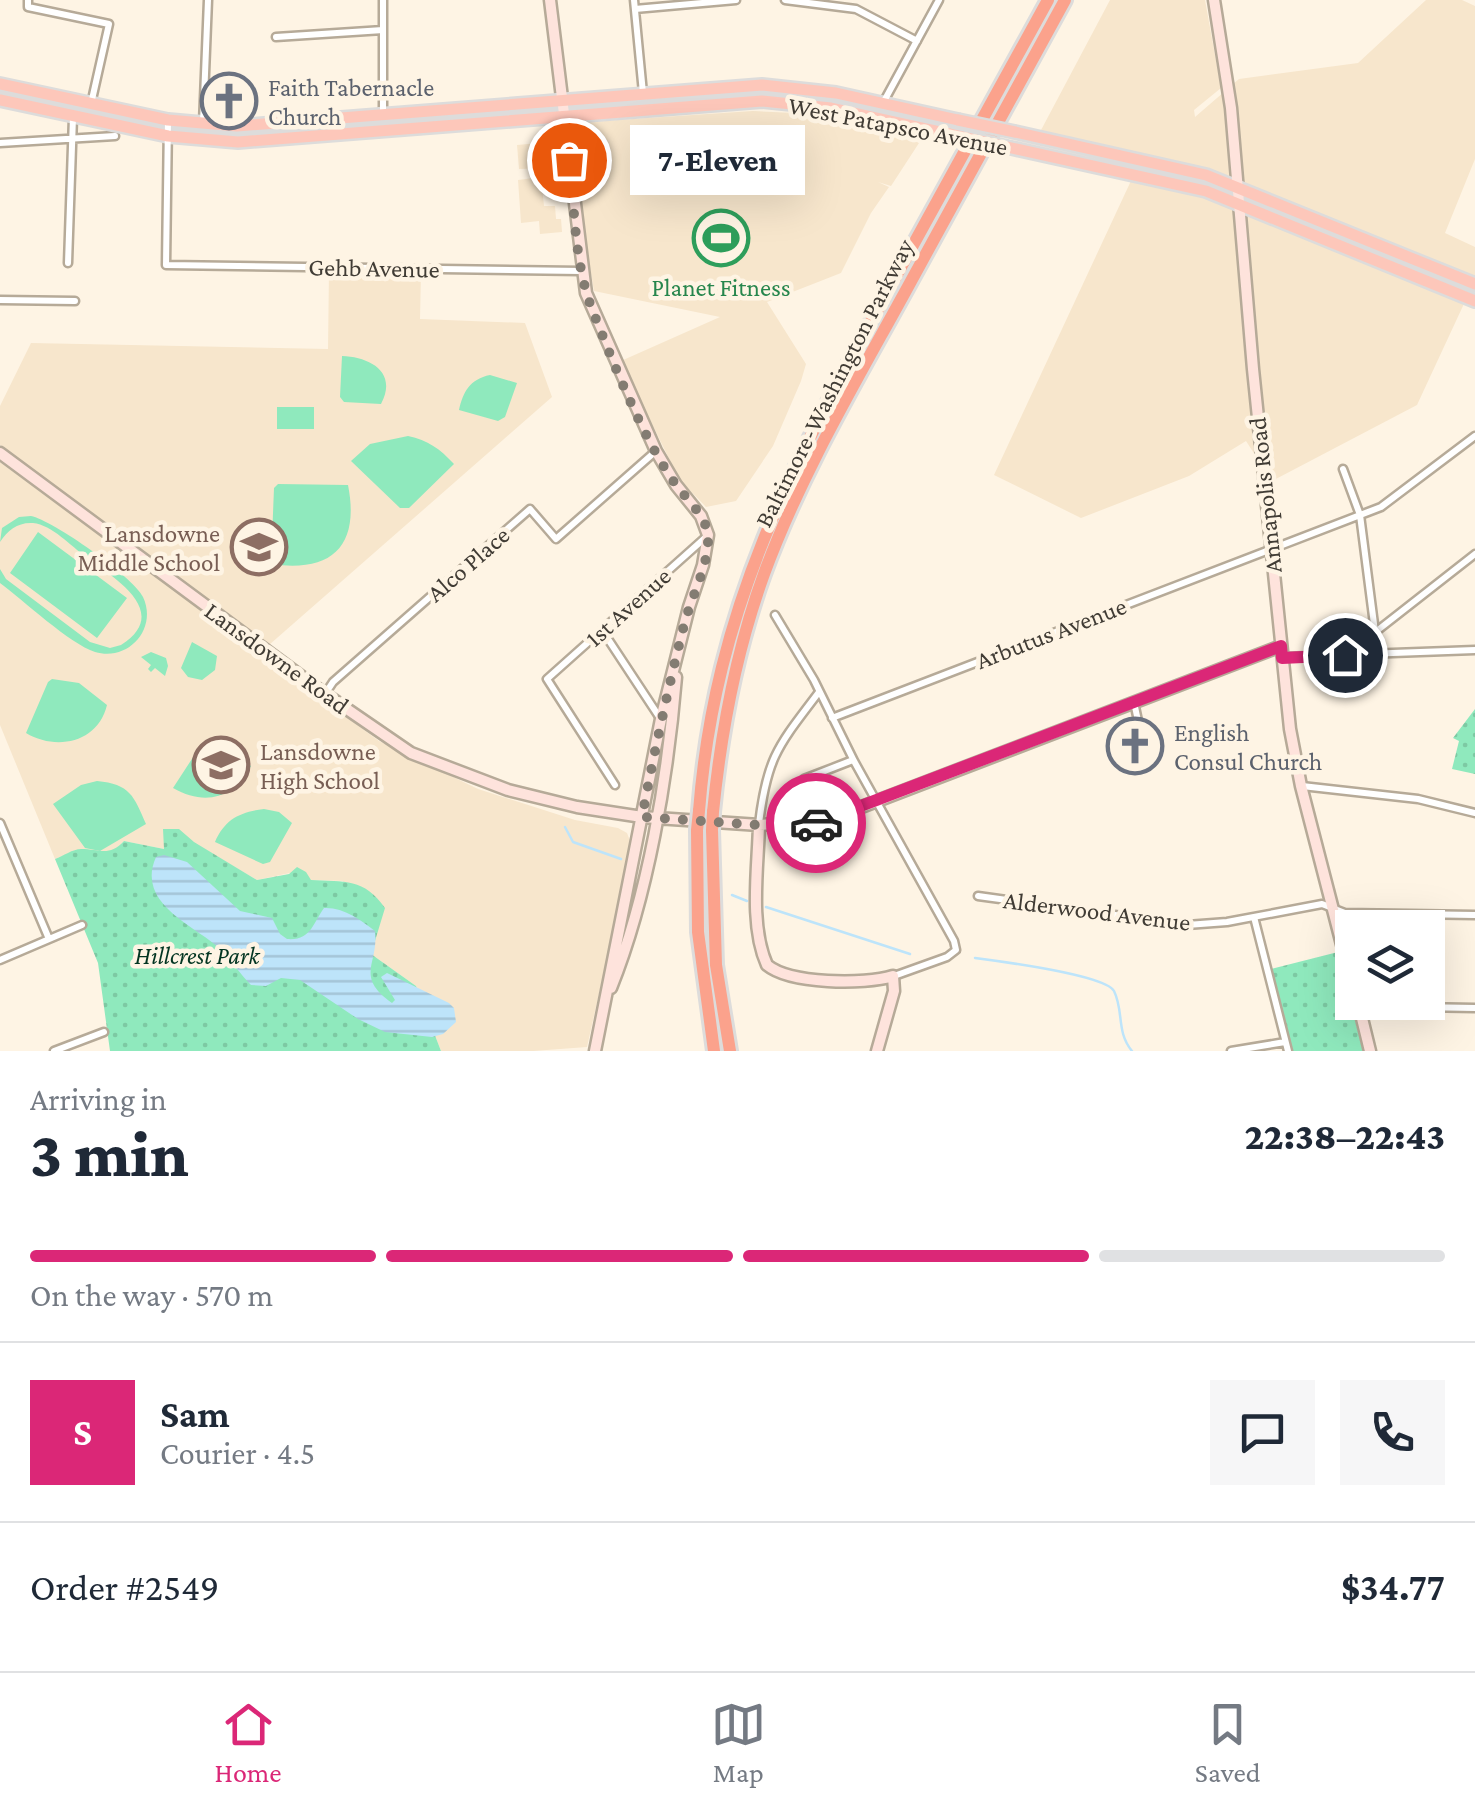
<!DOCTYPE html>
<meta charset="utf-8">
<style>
:root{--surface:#fff;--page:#f6f6f7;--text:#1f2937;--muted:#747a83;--line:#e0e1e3;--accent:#db2777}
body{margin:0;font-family:"Crimson Pro",serif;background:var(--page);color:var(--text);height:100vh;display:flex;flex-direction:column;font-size:38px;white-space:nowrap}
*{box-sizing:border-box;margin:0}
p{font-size:32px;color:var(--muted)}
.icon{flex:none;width:55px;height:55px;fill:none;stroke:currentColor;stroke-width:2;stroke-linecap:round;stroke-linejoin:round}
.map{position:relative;height:1051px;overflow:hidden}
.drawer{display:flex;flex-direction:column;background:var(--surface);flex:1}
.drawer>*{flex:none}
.fabs{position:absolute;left:1335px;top:910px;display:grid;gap:20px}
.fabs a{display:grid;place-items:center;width:110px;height:110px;border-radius:0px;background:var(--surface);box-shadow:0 10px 40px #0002;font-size:50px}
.pin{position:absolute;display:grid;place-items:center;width:85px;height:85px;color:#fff;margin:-42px;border:5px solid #fff;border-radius:50%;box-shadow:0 2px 10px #0007}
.courier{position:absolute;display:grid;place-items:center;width:100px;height:100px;margin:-50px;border:8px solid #db2777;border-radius:50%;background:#fff;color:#222;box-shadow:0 2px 12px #0007}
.bubble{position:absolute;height:70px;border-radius:0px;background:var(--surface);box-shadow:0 10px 40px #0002;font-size:32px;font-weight:800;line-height:70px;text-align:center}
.overview em{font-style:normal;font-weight:800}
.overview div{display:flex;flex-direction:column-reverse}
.overview{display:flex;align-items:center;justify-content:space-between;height:170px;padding:0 30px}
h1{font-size:65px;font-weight:800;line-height:75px}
.bar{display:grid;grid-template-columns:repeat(4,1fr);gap:15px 10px;align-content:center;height:120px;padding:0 30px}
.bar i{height:12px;border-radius:8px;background:var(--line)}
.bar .on{background:var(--accent)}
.bar p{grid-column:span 4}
.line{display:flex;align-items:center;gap:25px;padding:0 30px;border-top:2px solid var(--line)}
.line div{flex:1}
.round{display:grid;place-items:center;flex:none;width:105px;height:105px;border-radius:0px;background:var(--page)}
.tab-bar{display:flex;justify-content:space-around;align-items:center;height:140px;border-top:2px solid var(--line);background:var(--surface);font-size:28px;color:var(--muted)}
.tab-bar a{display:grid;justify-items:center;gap:5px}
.tab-bar .on{color:var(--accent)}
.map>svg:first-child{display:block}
.built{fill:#f7e6cc}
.green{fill:#8fe9bd}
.park{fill:url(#park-dots)}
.water{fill:url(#water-rules)}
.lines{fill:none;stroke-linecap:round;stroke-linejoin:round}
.stream{stroke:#bde4fa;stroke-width:2.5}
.street-casing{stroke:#b6aa98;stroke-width:11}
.secondary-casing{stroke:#b6aa98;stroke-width:15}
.primary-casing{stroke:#dddcdb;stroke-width:16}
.highway-casing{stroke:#dddcdb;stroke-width:18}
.street{stroke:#fff;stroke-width:6}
.secondary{stroke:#fee3dc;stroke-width:10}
.primary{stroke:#fdc7ba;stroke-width:11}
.highway{stroke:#fba28c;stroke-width:12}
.primary-bridge-casing{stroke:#dddcdb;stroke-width:16;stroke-linecap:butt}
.highway-bridge-casing{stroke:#dddcdb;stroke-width:18;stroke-linecap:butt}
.primary-bridge{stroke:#fdc7ba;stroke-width:11}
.highway-bridge{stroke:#fba28c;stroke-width:12}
.done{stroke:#837c72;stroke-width:10;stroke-dasharray:0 18}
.route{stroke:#db2777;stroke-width:12}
.labels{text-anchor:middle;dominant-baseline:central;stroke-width:9;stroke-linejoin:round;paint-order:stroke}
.worship-label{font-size:25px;fill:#5b616d;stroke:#fef4e4;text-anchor:start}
.street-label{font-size:25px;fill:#413c35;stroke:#fef4e4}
.leisure-label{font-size:25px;fill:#27864d;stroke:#fef4e4}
.education-label{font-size:25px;fill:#785e54;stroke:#fef4e4;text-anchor:end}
.park-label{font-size:25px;font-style:italic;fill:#033522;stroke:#fef4e4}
</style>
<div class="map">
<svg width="1475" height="1051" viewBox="0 0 1475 1051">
<defs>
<pattern id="park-dots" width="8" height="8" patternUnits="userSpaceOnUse" patternTransform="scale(2.5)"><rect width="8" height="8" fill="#8fe9bd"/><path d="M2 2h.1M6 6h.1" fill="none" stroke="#7dc9a3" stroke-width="1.8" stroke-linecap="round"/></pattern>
<pattern id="water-rules" width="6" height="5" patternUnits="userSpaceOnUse" patternTransform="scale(2.5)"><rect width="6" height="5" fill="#bde4fa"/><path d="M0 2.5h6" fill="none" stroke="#a4c4d7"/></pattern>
</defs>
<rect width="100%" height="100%" fill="#fef4e4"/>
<!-- built -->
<path class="built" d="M1110 0H1205L1221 88 1194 110 1195 117 1239 79 1358 63 1426 0H1462L1475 6V159L1445 233 1475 247V280L1417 405 1272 481 1246 441 1189 476 1081 518 994 475 1143 155 1040 132Z
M753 111 815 114 899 133 919 143 891 186 878 182 889 187 871 213 841 273 767 302 806 364 801 381 773 446 736 501 706 507 679 479 621 361 720 317 594 291 576 187 573 123Z
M550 142 552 168 519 169 517 145Z
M541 177 544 206H555L556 219H561L562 232 540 234 539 221 521 223 518 180Z
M329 271 421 272 420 319 525 323 552 397 269 645 0 445V406L31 343 328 349Z
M0 462 379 741 478 789 575 820 618 828 627 833 632 846 587 1047 533 1051H441L416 986 371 954 343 881 311 880 290 873 257 880 194 843 164 849 124 841 116 849 102 853 80 849 55 859 0 725Z"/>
<!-- green -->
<path class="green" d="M342 356C370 357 398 372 381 404L344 402 340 397Z
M490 375 517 383 505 417 498 421 459 410C463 392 470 379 490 375Z
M277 407H314V429H277Z
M408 436C428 440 440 449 454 464L409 508H400L351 461 370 444Z
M278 484 348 485C360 546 332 573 271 564L274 488Z
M31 516C52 520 134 577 143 597 158 629 128 662 95 652 70 644 23 600 0 583V569L6 579 90 642 110 648 121 645C173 612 113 577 86 557 71 546 52 525 33 523 18 522 8 530 0 542L2 528 19 517Z
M38 532 127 598 97 638 10 573Z
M192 642 217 656 215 670 202 680 188 677 181 668Z
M151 652 166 658 168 666 165 676 155 668 151 672 148 669 151 665 141 657Z
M52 679 79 683 107 705C98 743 56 751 26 733L48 682Z
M207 743 251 766C233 799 205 806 173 788L201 745Z
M97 781C130 784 134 796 146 824L100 851 85 848 53 804 81 785Z
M264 809 279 812 292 823 270 862 263 864 215 842C225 819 240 812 264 809Z"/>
<!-- park -->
<path class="park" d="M1475 709V774L1452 769 1459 741 1453 738Z
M163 829H179L194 842 257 880 289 874 297 867 306 872 311 880C345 882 364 878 385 908L371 954 416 986 441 1051H110L98 963 55 859C63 856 73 849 81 849 100 849 109 857 124 841L164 849Z
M1338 952 1363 1051H1292L1271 969Z"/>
<!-- water -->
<path class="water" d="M164 855 187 862 240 911 272 918 280 934 287 939C311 941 313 923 324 908 343 907 361 920 375 931 379 964 354 976 392 1003L395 1000 381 977 387 973 449 1003 454 1008 456 1022 443 1034 432 1037 385 1032 358 1019 300 980 281 978 266 986 251 985C240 974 231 960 219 948 196 926 135 904 156 857Z"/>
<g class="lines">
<!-- stream -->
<path class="stream" d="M565 827 573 842 621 859
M732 895 747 901
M766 907 910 954
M975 958C998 961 1105 975 1114 991 1124 1011 1116 1032 1132 1051"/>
<!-- street casing -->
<g class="street-casing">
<path id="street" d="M28 0V7L109 24 91 104
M383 0V114
M634 0 643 93
M785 0 856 9 917 41
M635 9 736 0
M276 37 383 30
M883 103 939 0
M168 121 166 265 581 271
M203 123 208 0
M0 143 115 136
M68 263 73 117
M0 300 75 301
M1343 469 1360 515 1375 632
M775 615 814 680 854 761 954 941 956 950 947 957 894 976
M602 630 660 718
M1346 655 1475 554
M1283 657 1475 650
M325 694 333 682 530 509 556 539 656 451
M1134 702 1141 735 1140 762
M832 718 1381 507 1475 436
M804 779 853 760
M615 785 547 679 706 537
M1302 786 1418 799 1475 813
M0 823 49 939
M759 824C767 756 779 745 819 692
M978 896 1187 925 1227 922 1322 904 1345 913 1475 915
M1254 917 1288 1051
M0 960 82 925
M1360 1006 1475 1008
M54 1051 104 1032
M1231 1051 1285 1042"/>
</g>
<!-- secondary casing -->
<g class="secondary-casing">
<path id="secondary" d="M550 0 586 293 656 451 676 485 701 516 708 535 703 565 689 607 661 719 595 1051
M1214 0 1231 108 1253 369 1290 729 1301 786 1352 983
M0 453 325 694 411 753 508 790 577 807 642 817 759 825 825 821 1281 646
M759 825C758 868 749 925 767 965 790 984 864 985 893 976L894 991 877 1051
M611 988C648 896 668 776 676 677
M1358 1002 1370 1051"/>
</g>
<!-- primary casing -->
<g class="primary-casing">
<path id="primary" d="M0 84 168 120 237 126 762 85 836 93 958 120
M0 100 168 136 238 142 762 101 831 108 950 134
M1015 132 1206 175 1475 284
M1007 147 1206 191 1475 301"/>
</g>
<!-- highway casing -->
<g class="highway-casing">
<path id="highway" d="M699 811C715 606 793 464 890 287 943 191 995 96 1048 0
M713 812C721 731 736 651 764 574 800 476 854 385 904 294 957 196 1011 98 1065 0
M697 830 698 932 714 1051
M712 830 716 965 730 1051"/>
</g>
<!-- street -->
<use href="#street" class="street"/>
<!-- secondary -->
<use href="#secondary" class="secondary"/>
<!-- primary -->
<use href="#primary" class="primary"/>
<!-- highway -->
<use href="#highway" class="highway"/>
<!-- primary-bridge casing -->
<g class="primary-bridge-casing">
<path id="primary-bridge" d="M958 120 1015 132
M950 134 1007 147"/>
</g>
<!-- highway-bridge casing -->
<g class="highway-bridge-casing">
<path id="highway-bridge" d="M697 830 699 811
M712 830 713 812"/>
</g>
<!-- primary-bridge -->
<use href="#primary-bridge" class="primary-bridge"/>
<!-- highway-bridge -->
<use href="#highway-bridge" class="highway-bridge"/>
</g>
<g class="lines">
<!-- done -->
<path class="done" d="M569 160C575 209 574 262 592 309 612 360 645 444 677 486 689 502 707 517 708 537 709 566 691 597 684 625 668 689 654 753 642 817L759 825 816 823"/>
<!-- route -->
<path class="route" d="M816 823 1281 646 1282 658 1345 655"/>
</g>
<!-- icons -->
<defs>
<g id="church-ring" transform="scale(2.875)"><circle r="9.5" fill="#fef4e4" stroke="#6b7280" stroke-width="1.5"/><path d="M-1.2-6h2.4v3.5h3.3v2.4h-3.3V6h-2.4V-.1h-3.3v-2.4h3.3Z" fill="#6b7280"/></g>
<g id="stadium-ring" transform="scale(2.875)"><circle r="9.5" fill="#fef4e4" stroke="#2e9e5b" stroke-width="1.5"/><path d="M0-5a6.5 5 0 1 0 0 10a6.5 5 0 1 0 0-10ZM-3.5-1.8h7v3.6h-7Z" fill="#2e9e5b"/></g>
<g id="school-ring" transform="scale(2.875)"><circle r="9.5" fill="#fef4e4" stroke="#8d6e63" stroke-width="1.5"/><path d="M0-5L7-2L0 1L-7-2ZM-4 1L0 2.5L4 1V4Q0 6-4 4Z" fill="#8d6e63"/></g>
</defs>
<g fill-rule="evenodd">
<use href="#church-ring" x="229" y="101"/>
<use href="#stadium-ring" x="721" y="238"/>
<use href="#school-ring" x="259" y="547"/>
<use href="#church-ring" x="1135" y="746"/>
<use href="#school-ring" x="221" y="765"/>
</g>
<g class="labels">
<!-- worship labels -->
<g class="worship-label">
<text x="268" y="87">Faith Tabernacle<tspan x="268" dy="29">Church</tspan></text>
<text x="1174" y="732">English<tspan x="1174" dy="29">Consul Church</tspan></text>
</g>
<!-- street labels -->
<g class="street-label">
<text transform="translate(898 126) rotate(11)">West Patapsco Avenue</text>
<text transform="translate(374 268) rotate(1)">Gehb Avenue</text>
<text transform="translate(834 383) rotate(-63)">Baltimore-Washington Parkway</text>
<text transform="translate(1265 495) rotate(-96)">Annapolis Road</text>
<text transform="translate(468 564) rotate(-41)">Alco Place</text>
<text transform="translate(628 607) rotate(-42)">1st Avenue</text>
<text transform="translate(1051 633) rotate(-21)">Arbutus Avenue</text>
<text transform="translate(277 658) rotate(36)">Lansdowne Road</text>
<text transform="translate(1097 911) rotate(7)">Alderwood Avenue</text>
</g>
<!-- leisure labels -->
<g class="leisure-label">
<text x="721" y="287">Planet Fitness</text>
</g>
<!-- education labels -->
<g class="education-label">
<text x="220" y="533">Lansdowne<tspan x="220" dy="29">Middle School</tspan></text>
<text x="260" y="751" text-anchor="start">Lansdowne<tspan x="260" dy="29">High School</tspan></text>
</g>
<!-- park labels -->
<g class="park-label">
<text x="197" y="955">Hillcrest Park</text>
</g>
</g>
</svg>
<div class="fabs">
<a><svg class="icon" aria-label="layers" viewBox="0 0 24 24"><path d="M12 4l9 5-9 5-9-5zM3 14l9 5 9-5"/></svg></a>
</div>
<div class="pin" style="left:569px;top:160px;background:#ea580c"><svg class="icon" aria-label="bag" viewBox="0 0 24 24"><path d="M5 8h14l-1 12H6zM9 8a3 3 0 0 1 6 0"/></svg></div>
<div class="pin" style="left:1345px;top:655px;background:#1f2937"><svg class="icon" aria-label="home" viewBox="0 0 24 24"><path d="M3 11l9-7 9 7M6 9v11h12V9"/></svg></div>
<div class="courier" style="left:816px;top:823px"><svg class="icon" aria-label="car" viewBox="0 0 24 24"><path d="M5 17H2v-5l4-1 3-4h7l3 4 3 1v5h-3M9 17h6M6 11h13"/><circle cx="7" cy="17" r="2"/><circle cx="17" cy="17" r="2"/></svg></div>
<div class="bubble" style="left:630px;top:125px;width:175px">7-Eleven</div>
</div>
<section class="drawer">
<div class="overview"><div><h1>3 min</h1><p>Arriving in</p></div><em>22:38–22:43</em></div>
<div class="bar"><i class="on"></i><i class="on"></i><i class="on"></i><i></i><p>On the way · 570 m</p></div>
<div class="line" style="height:180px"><b class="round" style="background:var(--accent);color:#fff">S</b><div><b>Sam</b><p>Courier · 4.5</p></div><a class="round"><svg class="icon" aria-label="chat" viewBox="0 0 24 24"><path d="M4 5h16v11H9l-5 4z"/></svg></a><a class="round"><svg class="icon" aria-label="phone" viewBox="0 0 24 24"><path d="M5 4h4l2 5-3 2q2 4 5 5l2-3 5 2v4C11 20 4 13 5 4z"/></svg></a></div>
<div class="line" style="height:130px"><div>Order #2549</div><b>$34.77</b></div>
</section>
<nav class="tab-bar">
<a class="on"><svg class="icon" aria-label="home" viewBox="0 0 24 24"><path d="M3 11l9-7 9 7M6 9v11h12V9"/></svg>Home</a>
<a><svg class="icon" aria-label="map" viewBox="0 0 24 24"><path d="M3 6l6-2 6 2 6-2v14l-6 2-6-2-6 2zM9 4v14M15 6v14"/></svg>Map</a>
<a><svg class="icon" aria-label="saved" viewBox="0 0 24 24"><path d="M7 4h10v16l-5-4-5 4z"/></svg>Saved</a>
</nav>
